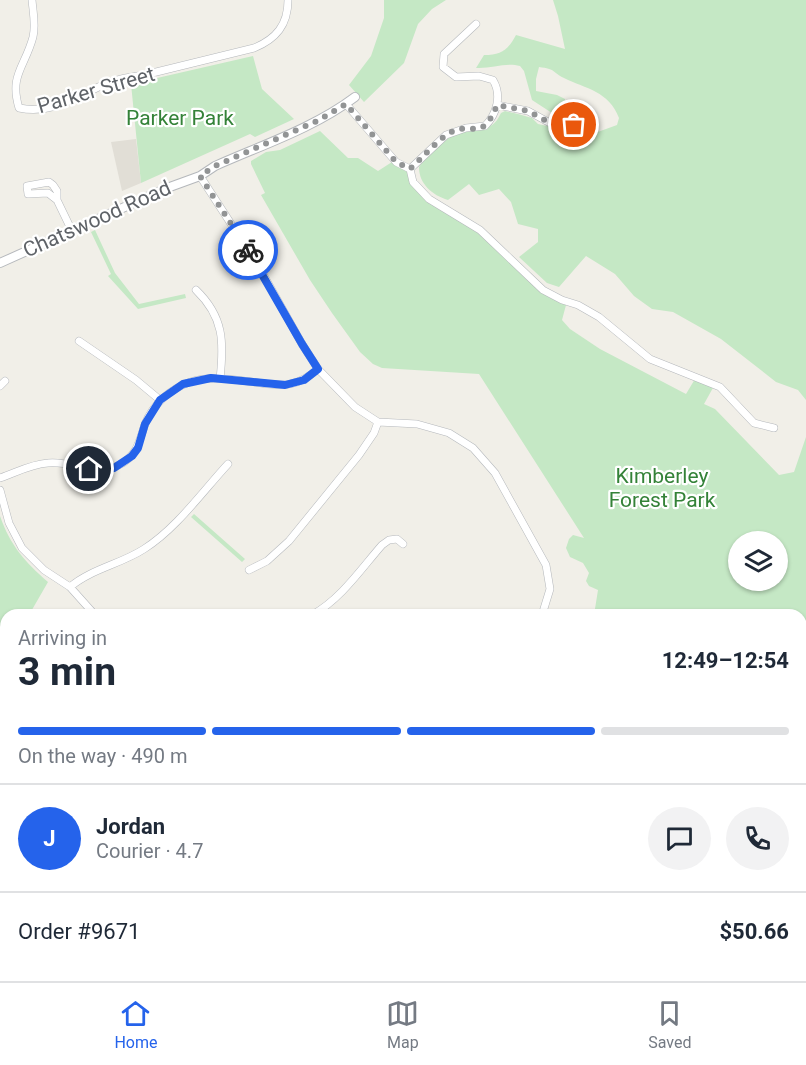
<!DOCTYPE html>
<meta charset="utf-8">
<style>
:root{--surface:#fff;--page:#f2f2f3;--text:#1f2937;--muted:#747a83;--line:#e0e1e3;--accent:#2563eb}
body{margin:0;font-family:Roboto,sans-serif;background:var(--page);color:var(--text);height:100vh;display:flex;flex-direction:column;font-size:22px;white-space:nowrap}
*{box-sizing:border-box;margin:0}
p{font-size:20px;color:var(--muted)}
.icon{flex:none;width:33px;height:33px;fill:none;stroke:currentColor;stroke-width:2;stroke-linecap:round;stroke-linejoin:round}
.map{position:relative;flex:1;overflow:hidden}
.panel{position:absolute;left:0px;top:609px;width:807px;height:372px;display:flex;flex-direction:column;background:var(--surface);border-radius:18px 18px 0 0;box-shadow:0 2px 4px #0004}
.panel>*{flex:none}
.fabs{position:absolute;left:728px;top:531px;display:grid;gap:12px}
.fabs a{display:grid;place-items:center;width:60px;height:60px;border-radius:50%;background:var(--surface);box-shadow:0 2px 4px #0004;font-size:30px}
.pin{position:absolute;display:grid;place-items:center;width:51px;height:51px;color:#fff;margin:-26px;border:3px solid #fff;border-radius:50%;box-shadow:0 2px 6px #0007}
.courier{position:absolute;display:grid;place-items:center;width:60px;height:60px;margin:-30px;border:4px solid #2563eb;border-radius:50%;background:#fff;color:#222;box-shadow:0 2px 8px #0007}
.overview em{font-style:normal;font-weight:700}
.overview div{display:flex;flex-direction:column-reverse}
.overview{display:flex;align-items:center;justify-content:space-between;height:102px;padding:0 18px}
h1{font-size:39px;font-weight:700;line-height:45px}
.bar{display:grid;grid-template-columns:repeat(4,1fr);gap:9px 6px;align-content:center;height:72px;padding:0 18px}
.bar i{height:8px;border-radius:4px;background:var(--line)}
.bar .on{background:var(--accent)}
.bar p{grid-column:span 4}
.line{display:flex;align-items:center;gap:15px;padding:0 18px;border-top:2px solid var(--line)}
.line div{flex:1}
.round{display:grid;place-items:center;flex:none;width:63px;height:63px;border-radius:32px;background:var(--page)}
.tabs{display:flex;justify-content:space-around;align-items:center;height:84px;border-top:2px solid var(--line);background:var(--surface);font-size:16px;color:var(--muted)}
.tabs a{display:grid;justify-items:center;gap:3px}
.tabs .on{color:var(--accent)}
.map>svg:first-child{display:block}
.education{fill:#e1ded6}
.green{fill:#c5e8c5;fill-rule:evenodd}
.lines{fill:none;stroke-linecap:round;stroke-linejoin:round}
.minor-casing{stroke:#b5b8bc;stroke-width:8}
.tertiary-casing{stroke:#b5b8bc;stroke-width:10}
.minor{stroke:#fff;stroke-width:7}
.tertiary{stroke:#fff;stroke-width:8}
.done{stroke:#929495;stroke-width:6;stroke-dasharray:0 10.8}
.route{stroke:#2563eb;stroke-width:8}
.labels{text-anchor:middle;dominant-baseline:central;stroke-width:4.5;stroke-linejoin:round;paint-order:stroke}
.street-label{font-size:21px;fill:#5f6368;stroke:#fff}
.park-label{font-size:21px;fill:#348238;stroke:#fff}
</style>
<div class="map">
<svg width="806" height="981" viewBox="0 0 806 981">
<rect width="100%" height="100%" fill="#f1efe8"/>
<!-- education -->
<path class="education" d="M136 139 141 183 122 191 111 142Z"/>
<!-- green -->
<path class="green" d="M384 0H446L432 9 418 24 404 63 364 102 349 85 371 56 384 18Z
M553 0H806V400L798 390 776 382 721 339 673 312 652 309 634 296 615 274 586 256 559 287 547 283 519 257 538 242V229L518 224 511 202 499 189 479 195 469 184 448 200C432 195 419 184 419 167 426 157 446 137 457 132 475 124 490 137 501 113L505 111 518 114 532 118 538 124 552 127 581 129 595 133 617 125 619 118C609 91 586 89 564 78 552 72 556 69 539 67L536 79V91L557 95 565 99V105L562 114 552 113 532 100 524 71 520 66C505 62 491 69 476 68L484 55C501 55 508 50 516 35L565 49 558 16Z
M253 56 262 89 294 119 255 137 250 134 141 183 131 84Z
M320 131 348 158H358L378 171 392 162 408 171 410 181 489 241 526 279 545 294 566 305 562 320 570 329 600 349 686 394 695 379 714 386 704 404 715 409 779 475 794 472 806 437V716L803 700H801V615H594L598 590 589 586 586 581 589 573 583 563 570 557 566 548 569 539 573 535 584 538 479 374 382 368 373 364 360 352 332 313 310 280 261 195 265 193 251 164V161L266 152 280 150ZM738 542H777V580H738Z
M95 230 115 273 139 304 185 294 186 298 138 309 108 276 111 274 91 232Z
M194 514 245 559 242 562 191 517Z
M0 516C10 545 25 562 48 582L29 615H6V708L2 722 6 753V975H555L553 981H0Z
M801 757 806 758V972L797 981H612V975H801Z"/>
<g class="lines">
<!-- minor casing -->
<g class="minor-casing">
<path id="minor" d="M32 0C33 12 36 25 33 37 25 67 9 75 19 108 52 115 75 97 103 85 116 79 130 77 144 75L254 48C276 39 288 25 288 0
M346 104 396 162 410 169 413 182 429 199 480 230 543 290 562 300 578 305 599 317 650 359 720 387 754 423 774 428
M497 105 528 111 550 123 574 125
M410 169 446 135 466 128 485 126C497 114 502 95 493 80L479 76 456 77 443 67 444 54 476 24
M200 176 259 267 302 344 318 369 355 407 378 422 417 424 449 433 473 448 495 473 546 565 550 589 542 615
M57 200 48 193 28 194 27 186 49 182 53 185 57 191V200L72 231
M196 290C224 317 224 342 220 379
M79 341 136 380 160 400
M0 386 5 381
M0 478C15 473 31 464 48 463 72 460 96 478 119 465 137 456 139 442 145 424 153 404 170 389 190 382 214 374 243 381 267 384 275 384 283 386 290 384 301 382 310 376 318 369
M0 490 9 523 22 548 44 570 70 587 95 615
M249 570 267 561 289 541 359 455 374 433 378 422
M70 587C91 569 121 564 144 549 176 529 203 491 228 464
M312 615C341 599 361 569 382 545L389 540 397 539 403 544
M801 745 806 747
M601 981V975"/>
</g>
<!-- tertiary casing -->
<g class="tertiary-casing">
<path id="tertiary" d="M0 263 167 188 200 176 215 166C262 145 314 128 355 97"/>
</g>
<!-- minor -->
<use href="#minor" class="minor"/>
<!-- tertiary -->
<use href="#tertiary" class="tertiary"/>
</g>
<g class="lines">
<!-- done -->
<path class="done" d="M248 250 200 176 215 166 317 121 346 104 396 162 410 169C422 158 432 146 445 136 471 117 481 146 497 105L528 111 550 123 574 125"/>
<!-- route -->
<path class="route" d="M89 469 98 470 114 468 132 456 138 448 145 424 160 400 183 384 211 378 285 385 304 380 318 369 302 344 248 250"/>
</g>
<g class="labels">
<!-- street labels -->
<g class="street-label">
<text transform="translate(96 90) rotate(-16)">Parker Street</text>
<text transform="translate(97 219) rotate(-24)">Chatswood Road</text>
</g>
<!-- park labels -->
<g class="park-label">
<text x="180" y="118">Parker Park</text>
<text x="662" y="476">Kimberley<tspan x="662" dy="24">Forest Park</tspan></text>
</g>
</g>
</svg>
<div class="fabs">
<a><svg class="icon" aria-label="layers" viewBox="0 0 24 24"><path d="M12 4l9 5-9 5-9-5zM3 14l9 5 9-5"/></svg></a>
</div>
<div class="pin" style="left:574px;top:125px;background:#ea580c"><svg class="icon" aria-label="bag" viewBox="0 0 24 24"><path d="M5 8h14l-1 12H6zM9 8a3 3 0 0 1 6 0"/></svg></div>
<div class="pin" style="left:89px;top:469px;background:#1f2937"><svg class="icon" aria-label="home" viewBox="0 0 24 24"><path d="M3 11l9-7 9 7M6 9v11h12V9"/></svg></div>
<div class="courier" style="left:248px;top:250px"><svg class="icon" aria-label="bike" viewBox="0 0 24 24"><circle cx="6" cy="16" r="4"/><circle cx="18" cy="16" r="4"/><path d="M6 16l4-8h5l3 8M10 8l3 8H6M13 5h3"/></svg></div>
<section class="panel">
<div class="overview"><div><h1>3 min</h1><p>Arriving in</p></div><em>12:49–12:54</em></div>
<div class="bar"><i class="on"></i><i class="on"></i><i class="on"></i><i></i><p>On the way · 490 m</p></div>
<div class="line" style="height:108px"><b class="round" style="background:var(--accent);color:#fff">J</b><div><b>Jordan</b><p>Courier · 4.7</p></div><a class="round"><svg class="icon" aria-label="chat" viewBox="0 0 24 24"><path d="M4 5h16v11H9l-5 4z"/></svg></a><a class="round"><svg class="icon" aria-label="phone" viewBox="0 0 24 24"><path d="M5 4h4l2 5-3 2q2 4 5 5l2-3 5 2v4C11 20 4 13 5 4z"/></svg></a></div>
<div class="line" style="height:78px"><div>Order #9671</div><b>$50.66</b></div>
</section>
</div>
<nav class="tabs">
<a class="on"><svg class="icon" aria-label="home" viewBox="0 0 24 24"><path d="M3 11l9-7 9 7M6 9v11h12V9"/></svg>Home</a>
<a><svg class="icon" aria-label="map" viewBox="0 0 24 24"><path d="M3 6l6-2 6 2 6-2v14l-6 2-6-2-6 2zM9 4v14M15 6v14"/></svg>Map</a>
<a><svg class="icon" aria-label="saved" viewBox="0 0 24 24"><path d="M7 4h10v16l-5-4-5 4z"/></svg>Saved</a>
</nav>
